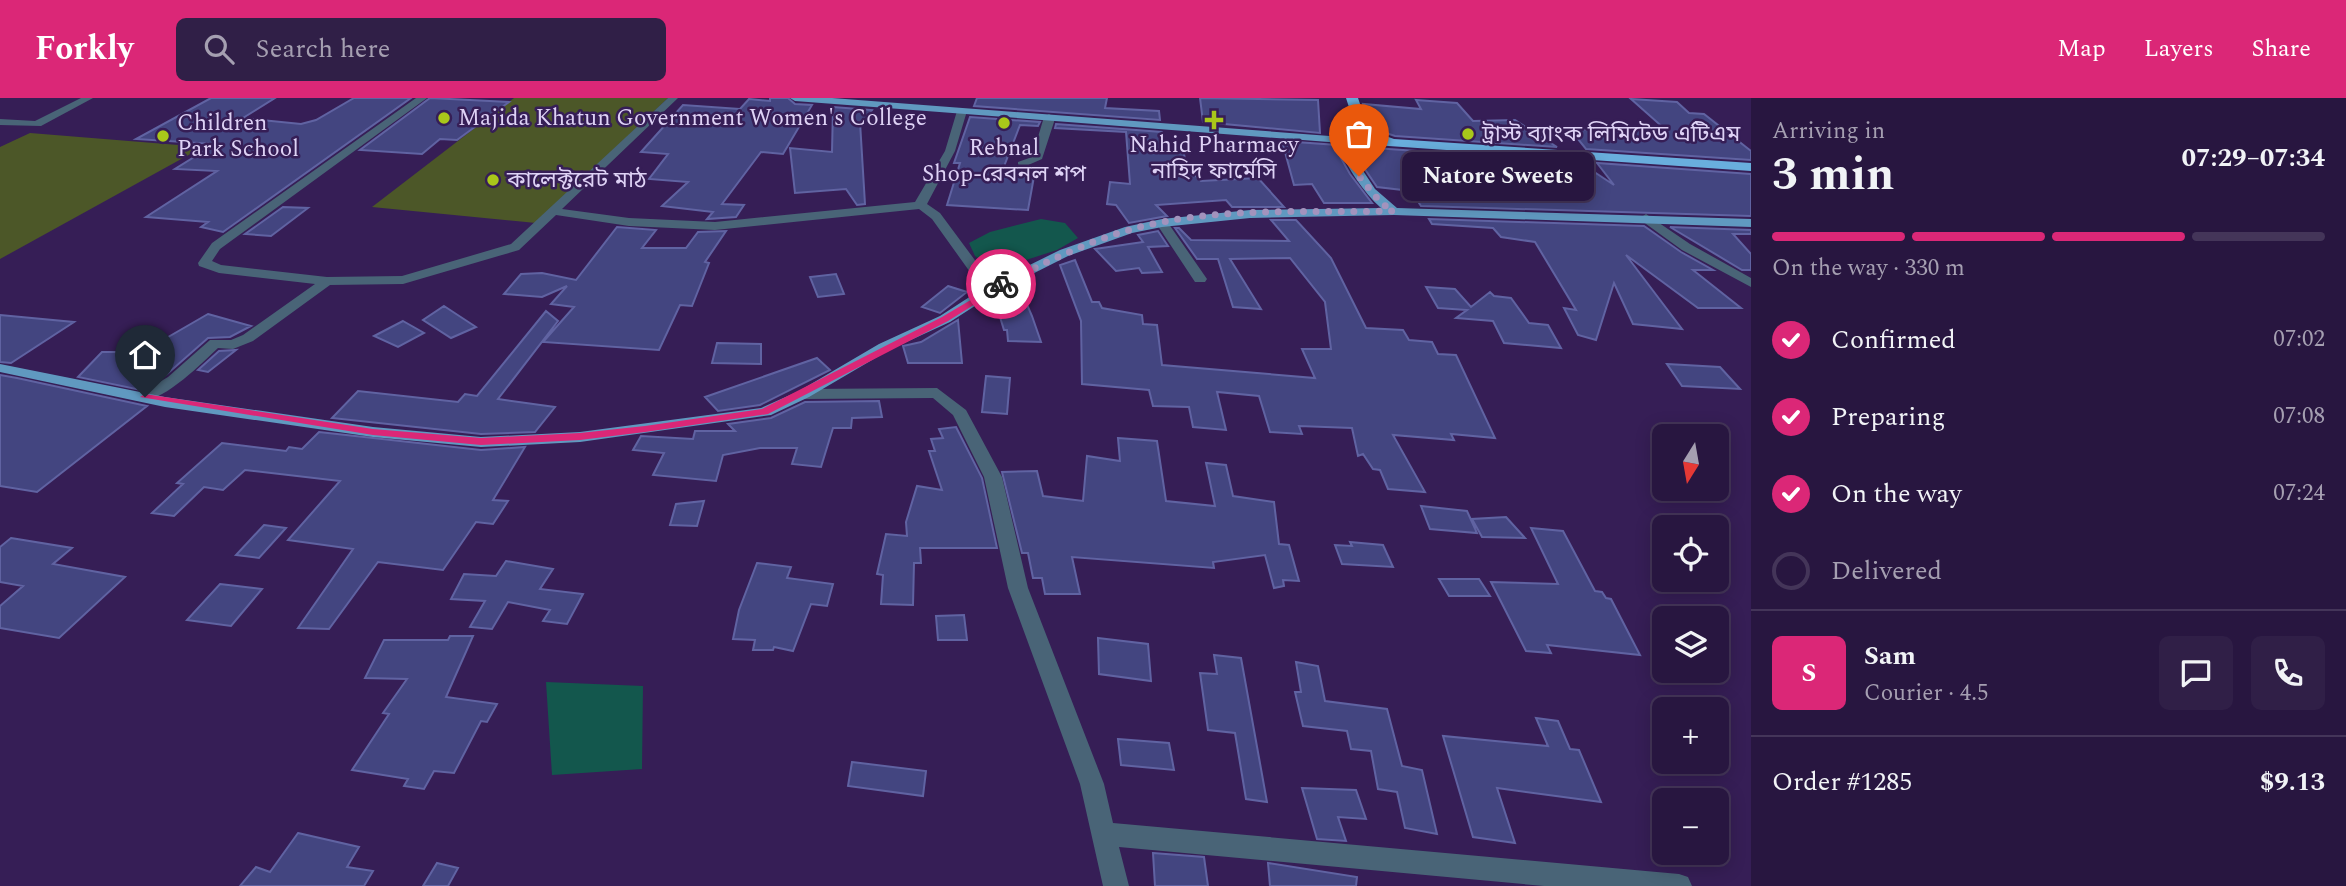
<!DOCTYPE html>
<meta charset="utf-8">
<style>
:root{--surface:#281640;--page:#301f47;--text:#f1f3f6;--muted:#a59fb1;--line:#443559;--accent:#db2777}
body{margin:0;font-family:Spectral,"Noto Sans Bengali",serif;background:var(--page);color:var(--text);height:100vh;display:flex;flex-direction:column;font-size:26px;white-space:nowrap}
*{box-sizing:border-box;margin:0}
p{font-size:23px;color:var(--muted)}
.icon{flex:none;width:38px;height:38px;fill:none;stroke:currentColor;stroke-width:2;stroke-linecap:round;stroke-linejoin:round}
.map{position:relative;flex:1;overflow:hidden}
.drawer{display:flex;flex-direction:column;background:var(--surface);width:595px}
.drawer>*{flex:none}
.needle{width:46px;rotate:191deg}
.fabs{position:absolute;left:1652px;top:326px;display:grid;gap:14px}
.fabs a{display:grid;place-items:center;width:77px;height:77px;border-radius:10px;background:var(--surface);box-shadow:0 4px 18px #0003,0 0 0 2px var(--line);font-size:35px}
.pin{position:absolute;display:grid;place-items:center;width:60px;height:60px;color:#fff;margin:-72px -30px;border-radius:50% 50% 50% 0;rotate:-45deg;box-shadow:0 0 7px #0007}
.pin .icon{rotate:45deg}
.courier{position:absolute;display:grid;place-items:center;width:70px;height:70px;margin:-35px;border:5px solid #db2777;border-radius:50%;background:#fff;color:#222;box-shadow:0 2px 9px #0007}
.bubble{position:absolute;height:49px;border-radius:10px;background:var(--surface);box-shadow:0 4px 18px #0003,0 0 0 2px var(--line);font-size:23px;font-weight:700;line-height:49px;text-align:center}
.head em{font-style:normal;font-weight:700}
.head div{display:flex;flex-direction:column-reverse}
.head{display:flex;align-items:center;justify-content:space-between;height:119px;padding:0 21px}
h1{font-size:46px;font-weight:700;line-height:52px}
.bar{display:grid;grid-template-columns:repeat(4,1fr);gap:10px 7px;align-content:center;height:84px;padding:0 21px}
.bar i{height:9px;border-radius:5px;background:var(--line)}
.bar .active{background:var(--accent)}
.bar p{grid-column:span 4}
.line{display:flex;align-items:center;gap:18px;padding:0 21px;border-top:2px solid var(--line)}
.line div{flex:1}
.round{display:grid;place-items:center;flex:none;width:74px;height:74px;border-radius:10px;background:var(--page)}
ol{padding:0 21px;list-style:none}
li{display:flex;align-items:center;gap:21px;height:77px}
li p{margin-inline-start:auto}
li .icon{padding:7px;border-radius:50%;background:var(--accent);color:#fff;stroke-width:4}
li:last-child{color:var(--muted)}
li i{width:38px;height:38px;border:4px solid var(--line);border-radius:50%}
header{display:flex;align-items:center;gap:42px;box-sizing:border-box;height:98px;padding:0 35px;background:var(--accent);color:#fff}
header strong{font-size:33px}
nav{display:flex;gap:38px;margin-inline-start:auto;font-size:24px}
.search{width:490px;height:63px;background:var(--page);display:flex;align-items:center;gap:18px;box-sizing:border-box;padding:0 24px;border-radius:10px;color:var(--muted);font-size:26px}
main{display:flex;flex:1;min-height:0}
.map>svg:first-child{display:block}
.green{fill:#4c5728}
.water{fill:#13574d}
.building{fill:#434580;stroke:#6063a2;stroke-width:2}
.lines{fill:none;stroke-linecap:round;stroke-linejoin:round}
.minor{fill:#496477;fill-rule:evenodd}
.major{fill:#6099c0;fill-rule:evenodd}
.highway{fill:#69aedd;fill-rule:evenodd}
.route{fill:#db2777}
.done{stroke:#a393bd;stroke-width:7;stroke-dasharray:0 12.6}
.poi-dot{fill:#a9c71a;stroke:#361e56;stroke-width:2.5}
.labels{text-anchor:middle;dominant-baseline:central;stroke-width:5;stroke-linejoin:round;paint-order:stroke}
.far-poi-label{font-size:23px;fill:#ded2f5;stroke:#361e56;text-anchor:start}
</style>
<header>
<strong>Forkly</strong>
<div class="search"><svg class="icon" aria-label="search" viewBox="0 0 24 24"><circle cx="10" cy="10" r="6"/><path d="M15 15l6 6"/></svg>Search here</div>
<nav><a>Map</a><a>Layers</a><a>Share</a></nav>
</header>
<main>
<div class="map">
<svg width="1751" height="788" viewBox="0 0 1751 788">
<rect width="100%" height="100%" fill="#361e56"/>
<!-- green -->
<path class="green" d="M514 0H668L536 125 372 109Z
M30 35 203 49 0 161V49Z"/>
<!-- water -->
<path class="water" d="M1041 121 1065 125 1078 140 1057 152 995 172 975 158 969 145 990 134Z
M546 584 643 588 642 671 552 677Z"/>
<!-- building -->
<path class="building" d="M211 0H275L243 20 301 26 316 22 354 0H411L223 134 201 129 208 124 146 119 217 73 175 71 215 46 136 41Z
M430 0 509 4 457 42 440 41 422 56 360 52Z
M770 0H788L795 6 812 7 783 56 761 54 722 106 744 107 736 119 707 121 713 114 662 108 688 84 649 81 668 56 641 54 683 7 740 11 749 1 770 3Z
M977 0H1107L1105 10 1159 13 1160 22 974 8Z
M1200 0 1318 2 1320 35 1203 24Z
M1631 1 1677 4 1689 15 1704 16 1751 53V62L1586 51 1569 30 1597 33 1591 27 1666 32Z
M1416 2 1457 5 1473 23 1515 22 1557 49 1395 38 1371 30 1363 6 1421 11Z
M833 9 872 12 864 24H860L865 106 857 107 846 91 795 95 790 50 832 54Z
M970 19 1040 24 1038 28 1020 27 1003 71 1035 73 1028 112 947 107 960 65H954Z
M1056 26 1162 34 1165 48 1183 49 1186 69 1201 83 1258 80 1284 109H1232L1226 102 1156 107 1167 118 1129 125 1116 107 1107 106 1110 84 1130 86 1126 34 1055 30Z
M1282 43 1337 47 1336 51 1350 76 1372 105H1324L1312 86 1294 87Z
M1374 50 1579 64 1614 87 1597 65 1751 76V118L1421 108 1411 93 1377 89 1352 52Z
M283 109 308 110 271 138 245 136Z
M1429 121 1644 128 1681 154 1713 172H1693L1741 210H1698L1626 157 1682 231 1633 226 1614 185 1596 242 1578 237 1564 210 1576 212 1535 144 1501 139 1493 130 1432 126Z
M1271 122H1296L1331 160 1366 230 1403 232 1409 242 1432 244 1438 256 1456 257 1495 340 1451 336 1454 342 1393 337 1425 394 1388 391 1380 372 1373 371 1363 356 1358 358 1352 330 1299 328 1302 336 1270 334 1259 298 1217 294 1226 332 1193 329 1189 309 1153 308 1149 292 1082 286 1081 223 1060 167 1075 162 1092 204H1099L1102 210 1142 217 1143 226 1157 227 1162 267 1315 280 1302 251H1331L1325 204 1290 160 1230 161 1261 211 1233 209 1218 161H1197L1175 130H1179L1191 142 1289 143Z
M617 129 656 132 642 150H686L698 134 726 133 705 164 709 165 692 208 680 207 659 252 543 244 574 209 551 206 567 188 542 199 504 196 521 176 542 175 576 182Z
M1670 129 1751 132V136H1733L1751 156V172H1742Z
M1158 133 1168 148 1148 149 1162 174 1142 175 1139 170 1116 173 1095 151 1143 144 1138 137Z
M836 176 844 196 818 199 810 179Z
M948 188 967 194 940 215 922 209Z
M1426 189 1455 191 1471 209 1490 194 1494 198 1511 200 1529 225 1548 227 1561 250 1504 245 1493 223 1456 220 1467 212 1438 210Z
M1025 202 1032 218 1041 244 1008 243 1007 232H1004L995 203Z
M444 208 476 229 451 240 423 222Z
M546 213 558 223 498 301 555 309 535 334 481 336 332 320 358 293 458 304 465 296 477 298Z
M208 216 251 228 230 239 208 240 166 277 141 292 78 279 102 254H121L134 244 156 246Z
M0 217 74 224 11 265 0 264Z
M958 222 962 265H908L903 248 921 244Z
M403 223 424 235 398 249 374 238Z
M717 245 761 246V266L712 265Z
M236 252 208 274 198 272 219 253Z
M817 260 830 272 760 307 718 313 705 299Z
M1667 266 1720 269 1740 291 1682 288Z
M0 277 17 280 147 308 37 394 0 388Z
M986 278 1010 280 1007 316 982 314Z
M879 303 882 319 852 320 851 330H833L821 369 792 366 797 350H760L723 357 716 383 653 377 664 355 633 352 641 338 693 341 695 333H735L728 326 771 320 805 304Z
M956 329 982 380 997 450H920L921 465H914L913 507 881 506 883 477 877 476 886 436 907 438 906 424 917 388 942 392 929 353H935L931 341 943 340 939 331Z
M319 334 481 352 525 349 493 402 508 403 493 426 476 424 443 472 378 464 329 531 298 530 353 451 288 442 340 383 245 372 223 392 204 389 174 418 152 415 183 386 177 385 222 345 286 353 289 349 302 351Z
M1118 340 1157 343 1166 403 1215 408 1206 365 1226 367 1233 398 1274 404 1279 446 1289 447 1299 483 1283 482 1284 488 1274 490 1265 457 1213 464 1214 470 1072 459 1080 496H1045L1042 480H1033L1028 455H1022L1002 374 1037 373 1043 398 1083 403 1087 358 1120 363Z
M704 403 697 428 670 427 676 406Z
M1421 408 1467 413 1477 435 1430 431Z
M1506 419 1525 440 1482 439 1472 421Z
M264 427 286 430 259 460 236 457Z
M1531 430 1563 433 1595 493 1602 494 1606 500 1611 501 1640 557 1547 547 1551 555 1526 553 1491 484 1558 486Z
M11 440 72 450 53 466 125 479 59 540 0 530V508L23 488 0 484V449Z
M1350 444 1383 447 1393 469 1342 466 1335 447 1352 448Z
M506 463 553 471 540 491 583 496 567 526 543 523 550 512 508 504 492 531 470 529 485 503 451 501 464 476 496 478Z
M757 465 791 469 787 480 833 486 827 508 811 506 793 553 774 549 773 552H753L755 542 733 541 739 512Z
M1439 481H1479L1490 498H1449Z
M220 486 262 491 231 528 187 522Z
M964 517 967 542H938L936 518Z
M450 538H473L446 599 497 606 487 624 481 623 454 675 434 673 424 691 404 688 408 681 352 672 389 616 383 615 407 581 365 580 384 542H448Z
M1098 540 1148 546 1151 583 1099 576Z
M1214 557 1241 560 1267 704 1246 701 1235 635 1208 632 1200 575 1217 576Z
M1296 564 1318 568 1325 603 1387 611 1402 668 1422 672 1437 736 1405 730 1397 694 1378 691 1371 653 1351 651 1347 633 1303 628 1295 594H1301Z
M1536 620 1558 623 1570 651 1579 652 1601 704 1497 690 1515 745 1473 739 1443 638 1548 648Z
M1118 641 1169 645 1174 672 1121 667Z
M852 664 926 673 923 698 848 688Z
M1302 690 1356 692 1366 721 1338 719 1346 743 1317 741Z
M298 735 359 749 347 769 373 773 364 788H240L256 769 270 774Z
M1153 755 1204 759 1208 788H1155Z
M437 765 458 770 448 788H423Z
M1268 765 1357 779 1356 788H1270Z"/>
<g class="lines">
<!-- minor -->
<path class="minor" d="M81 0H93L41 28 0 27V21L35 23Z
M416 0H427L220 151 212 163 221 167 327 179 402 178 511 146 668 0H678L562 111 629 120 715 124 915 104 945 53 957 13 962 10 967 13 955 53 927 106 940 115 997 192 995 195H985L932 121 919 111 715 132 629 128 556 117 519 152 403 186 330 187 253 243 233 251 218 250C203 264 161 307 139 302L137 299 139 296 168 279 210 242H231L243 237 315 186 219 175 199 168 198 165 212 145Z
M1049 16 1054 19V24L1042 61 1026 68H1018V64L1032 59 1044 19Z
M1646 116 1690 146 1751 180V189L1682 152 1642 123 1640 120Z
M1158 122H1166L1207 181 1205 184H1195L1156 125Z
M937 290 966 312 1002 379 1028 490 1104 686 1113 725 1679 776 1688 779 1692 788H1544L1119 749 1129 788H1103L1080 686 1008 490 984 379 953 317 933 300 804 301 796 296 804 291Z"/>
<!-- major -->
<path class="major" d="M790 0H832L1343 39 1353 45 1348 50 1375 91 1397 110 1751 121V129L1394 117 1250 120 1162 129 1132 135 1068 158 995 195 950 224 889 252 809 299 771 317 580 344 481 349 373 339 165 309 0 274V266L165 299 373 329 481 339 580 334 761 310 799 293 879 246 940 218 985 189 1060 152 1125 129 1162 121 1250 112 1381 110C1362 93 1350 72 1338 50L1342 45 795 3Z"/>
<!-- highway -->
<path class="highway" d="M1346 0H1358L1369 32 1394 41 1751 65V73L1374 47 1355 50 1334 40 1338 33 1356 31ZM1352 38 1364 41 1347 39Z"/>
</g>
<!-- route -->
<path class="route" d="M1001 184 1004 188 948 223 768 316 645 334 580 342 481 347 373 337 140 299 145 296 373 331 481 340 580 335 645 328 762 311 942 219Z"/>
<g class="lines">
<!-- done -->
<path class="done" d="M1001 186C1043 166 1084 145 1129 132 1210 108 1309 115 1394 113L1382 106 1359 78"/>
</g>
<!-- markers -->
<g class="poi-dot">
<circle cx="444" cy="20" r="7"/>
<path d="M1210.5 11.5h7v7h7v7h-7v7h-7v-7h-7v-7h7z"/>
<circle cx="1004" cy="25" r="7"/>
<circle cx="1468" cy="36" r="7"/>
<circle cx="163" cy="38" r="7"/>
<circle cx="493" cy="82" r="7"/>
</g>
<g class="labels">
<!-- far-poi labels -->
<g class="far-poi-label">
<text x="458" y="20">Majida Khatun Government Women's College</text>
<text x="177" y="25">Children<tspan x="177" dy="26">Park School</tspan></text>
<text x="1482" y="36">ট্রাস্ট ব্যাংক লিমিটেড এটিএম</text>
<text x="1214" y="47" text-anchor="middle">Nahid Pharmacy<tspan x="1214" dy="26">নাহিদ ফার্মেসি</tspan></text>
<text x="1004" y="50" text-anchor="middle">Rebnal<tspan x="1004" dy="26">Shop-রেবনল শপ</tspan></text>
<text x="507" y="82">কালেক্টরেট মাঠ</text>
</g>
</g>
</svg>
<div class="fabs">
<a><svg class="needle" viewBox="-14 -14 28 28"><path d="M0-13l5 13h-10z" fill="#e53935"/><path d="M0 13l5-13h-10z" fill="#a59fb1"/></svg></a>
<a><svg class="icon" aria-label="locate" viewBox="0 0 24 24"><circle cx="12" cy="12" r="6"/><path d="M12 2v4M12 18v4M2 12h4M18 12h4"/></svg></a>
<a><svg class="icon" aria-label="layers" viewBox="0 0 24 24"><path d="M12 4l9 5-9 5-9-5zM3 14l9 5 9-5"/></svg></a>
<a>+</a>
<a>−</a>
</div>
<div class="pin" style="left:1359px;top:78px;background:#ea580c"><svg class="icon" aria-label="bag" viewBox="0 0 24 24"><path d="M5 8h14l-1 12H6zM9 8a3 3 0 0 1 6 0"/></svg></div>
<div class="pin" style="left:145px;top:299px;background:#1f2937"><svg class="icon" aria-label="home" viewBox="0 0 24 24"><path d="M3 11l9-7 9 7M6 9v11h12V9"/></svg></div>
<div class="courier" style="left:1001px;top:186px"><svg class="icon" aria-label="bike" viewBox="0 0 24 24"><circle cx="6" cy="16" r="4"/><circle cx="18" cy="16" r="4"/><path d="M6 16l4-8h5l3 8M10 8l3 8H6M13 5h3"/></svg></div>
<div class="bubble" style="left:1402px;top:54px;width:192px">Natore Sweets</div>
</div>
<section class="drawer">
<div class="head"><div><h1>3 min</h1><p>Arriving in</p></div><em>07:29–07:34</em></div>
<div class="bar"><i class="active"></i><i class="active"></i><i class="active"></i><i></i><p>On the way · 330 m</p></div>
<ol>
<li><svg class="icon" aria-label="check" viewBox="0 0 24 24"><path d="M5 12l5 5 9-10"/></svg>Confirmed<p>07:02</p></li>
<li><svg class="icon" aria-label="check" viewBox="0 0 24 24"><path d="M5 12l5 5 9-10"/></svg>Preparing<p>07:08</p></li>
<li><svg class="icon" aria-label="check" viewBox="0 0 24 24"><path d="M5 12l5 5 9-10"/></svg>On the way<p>07:24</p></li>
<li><i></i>Delivered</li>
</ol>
<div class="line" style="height:126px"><b class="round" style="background:var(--accent);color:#fff">S</b><div><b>Sam</b><p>Courier · 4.5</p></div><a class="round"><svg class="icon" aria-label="chat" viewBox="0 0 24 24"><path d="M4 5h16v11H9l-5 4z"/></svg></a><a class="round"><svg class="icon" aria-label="phone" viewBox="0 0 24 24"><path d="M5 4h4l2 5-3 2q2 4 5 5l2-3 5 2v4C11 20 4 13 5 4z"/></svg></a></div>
<div class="line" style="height:91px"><div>Order #1285</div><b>$9.13</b></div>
</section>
</main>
